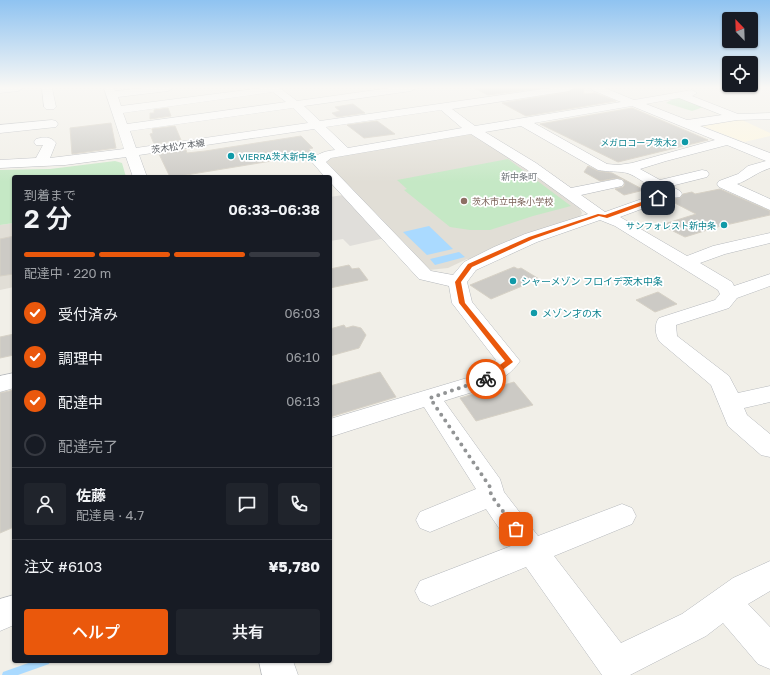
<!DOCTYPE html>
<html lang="ja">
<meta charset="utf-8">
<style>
:root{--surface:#171b24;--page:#20242c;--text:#f1f3f6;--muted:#9ea1a6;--line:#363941;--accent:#ea580c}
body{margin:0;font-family:"Golos Text","Noto Sans JP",sans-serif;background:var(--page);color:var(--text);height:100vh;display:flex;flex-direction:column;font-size:15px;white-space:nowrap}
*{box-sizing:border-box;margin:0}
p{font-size:13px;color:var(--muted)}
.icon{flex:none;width:22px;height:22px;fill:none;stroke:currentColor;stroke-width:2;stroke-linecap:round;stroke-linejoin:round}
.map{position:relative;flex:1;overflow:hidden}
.details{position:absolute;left:12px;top:175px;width:320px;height:488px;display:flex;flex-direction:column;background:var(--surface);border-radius:4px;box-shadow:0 1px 3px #0004}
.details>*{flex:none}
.needle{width:26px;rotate:337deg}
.fabs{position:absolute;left:722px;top:12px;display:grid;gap:8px}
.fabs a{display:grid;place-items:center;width:36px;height:36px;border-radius:4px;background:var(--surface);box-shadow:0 1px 3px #0004;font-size:20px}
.pin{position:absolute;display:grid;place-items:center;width:34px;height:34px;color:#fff;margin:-17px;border-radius:8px;box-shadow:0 2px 6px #0006}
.courier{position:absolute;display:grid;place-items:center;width:40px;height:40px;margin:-20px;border:3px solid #ea580c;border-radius:50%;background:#fff;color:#222;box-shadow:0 1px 5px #0007}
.head em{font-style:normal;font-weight:600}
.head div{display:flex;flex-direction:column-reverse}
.head{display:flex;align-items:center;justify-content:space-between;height:68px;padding:0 12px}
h1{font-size:26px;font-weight:600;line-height:30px}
.bar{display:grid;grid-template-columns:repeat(4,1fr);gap:6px 4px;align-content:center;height:48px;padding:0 12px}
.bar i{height:5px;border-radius:3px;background:var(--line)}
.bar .current{background:var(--accent)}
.bar p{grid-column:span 4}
.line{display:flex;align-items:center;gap:10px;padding:0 12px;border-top:1px solid var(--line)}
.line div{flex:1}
.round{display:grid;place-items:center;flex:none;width:42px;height:42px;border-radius:4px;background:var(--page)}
ol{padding:0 12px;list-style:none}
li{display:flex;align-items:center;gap:12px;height:44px}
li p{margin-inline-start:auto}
li .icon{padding:4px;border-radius:50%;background:var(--accent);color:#fff;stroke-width:4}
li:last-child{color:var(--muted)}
li i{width:22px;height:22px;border:2px solid var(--line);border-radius:50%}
.button{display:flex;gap:8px;margin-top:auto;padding:8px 12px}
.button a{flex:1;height:46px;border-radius:4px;background:var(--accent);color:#fff;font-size:16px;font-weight:600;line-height:46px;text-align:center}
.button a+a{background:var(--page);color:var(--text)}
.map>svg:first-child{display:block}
.commercial{fill:#fef7e0}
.industrial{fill:#e0deda}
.education{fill:#e1ded6}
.green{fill:#c5e8c5}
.water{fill:#aadaff}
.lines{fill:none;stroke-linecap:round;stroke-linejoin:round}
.stream{fill:#aadaff;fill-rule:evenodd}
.building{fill:#cccac5;stroke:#d6d1c6}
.minor-casing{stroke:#b5b8bc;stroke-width:1}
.minor{fill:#fff;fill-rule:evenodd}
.route{fill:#ea580c}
.done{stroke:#929495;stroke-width:4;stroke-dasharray:0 7.2}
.culture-dot{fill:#0f9aa8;stroke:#fff;stroke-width:1.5}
.education-dot{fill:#8d6e63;stroke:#fff;stroke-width:1.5}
.labels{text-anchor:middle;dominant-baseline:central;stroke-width:3.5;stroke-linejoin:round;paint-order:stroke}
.far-culture-label{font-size:9px;fill:#0d838f;stroke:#fff;text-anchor:end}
.far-street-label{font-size:9px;fill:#5f6368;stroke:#fff}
.far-neighbourhood-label{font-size:9px;fill:#70757a;stroke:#fff}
.far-education-label{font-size:9px;fill:#785e54;stroke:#fff;text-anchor:start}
.culture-label{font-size:10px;fill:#0d838f;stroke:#fff;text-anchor:start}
</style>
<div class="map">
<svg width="770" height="675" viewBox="0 0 770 675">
<rect width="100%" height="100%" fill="#f1efe8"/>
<!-- commercial -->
<path class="commercial" d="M738 118 770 133V136L744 142 697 124Z"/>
<!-- industrial -->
<path class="industrial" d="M343 195 385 238 350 246 343 239 330 241V197Z"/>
<!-- education -->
<path class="education" d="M471 132 524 167 579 207 582 213 580 217 478 259H467L448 268 429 270 322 162 330 158Z
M14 223V287L0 290V225Z"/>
<!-- green -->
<path class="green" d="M678 96 706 106 692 111 666 103Z
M508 159 571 206 533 216 490 230H470L450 227 404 190 407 189 397 180Z
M115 161 122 163 126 177H14V223L0 225V170L50 169Z"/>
<!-- water -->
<path class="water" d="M429 226 453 249 427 255 403 232Z
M459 252 465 257 435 265 430 259Z"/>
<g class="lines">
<!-- stream -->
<path class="stream" d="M34 661H50L49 664 18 675H2L3 672Z"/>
</g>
<!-- building -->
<path class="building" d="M474 88H541L488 95Z
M575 88H583L584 94 595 93 616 101 526 116 502 103 569 92Z
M353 104 365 113 337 117 332 113 340 111 335 107Z
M168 108 171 116 150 119V113H154V110Z
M632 108 708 140 618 162 540 124Z
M377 121 395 134 364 138 347 125Z
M111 123 116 148 72 154 70 128Z
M175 126 181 140 154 144 150 134 153 133 152 129Z
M301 136 313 148 309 149 314 154 174 177H170L159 154 186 150 187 153 205 151Z
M588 166 598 171 612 173 644 190 624 195 615 189 623 187 625 184 623 179 617 178 600 181 584 172Z
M720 189 770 211V215L717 227 685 237 661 225 696 214 667 199V198H680L683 194 692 192 695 194Z
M14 236V274L0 276V239Z
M349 265 352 269 359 268 368 280 330 288V269Z
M514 267 518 269 521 268 539 279 491 299 470 285Z
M658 292 677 304 655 312 636 300Z
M344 325 346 328 353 326 361 328 366 335 359 348 330 356V329Z
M14 334V355L0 358V337Z
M380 372 396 397 330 417V386Z
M514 382 533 405 476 421 460 398Z
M14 390V527L0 533V393Z"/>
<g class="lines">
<!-- minor casing -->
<g class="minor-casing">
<path id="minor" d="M0 88H23L18 91 0 93Z
M42 88H52L56 107 54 109H46L44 107Z
M104 88H114L115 91 145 88H173L168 91 118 97 121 106 262 88H280L297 101 390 88H416L411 91 304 106 320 121 550 88H574L569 91 452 109 475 126 621 102 592 90 591 88H605L634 100 692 90 697 93 692 96 738 114 770 113V119L737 120 700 126 770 153V168C757 172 749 180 737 184L770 199V210L719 187 717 184 719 181 738 174 748 166 766 161 727 145 666 161 640 169 660 180 702 170 707 171 709 174 707 177 671 186 680 191 682 194 680 197C663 201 643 178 627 173 621 171 607 172 598 170L521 126 485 132 536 163 571 188 617 179 622 180 624 183 622 186 581 195 605 212 653 195 658 193 663 195 666 198 663 201 620 217 687 256 713 246 770 233V243L725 254 700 263 732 282 734 286 770 274V286L737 298 729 308 676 325 677 336 729 376 738 393 770 386V402L744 408 747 415 770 434V457L761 455 728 426 711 385 660 342C655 336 654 324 659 318L715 300 720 294 718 290 615 226 600 220 537 242 476 270 467 282 472 302 520 361C503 386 471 392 444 401L500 479 504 492 538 536 622 504 632 508 636 516 632 524 554 556 621 643 682 614 733 578 770 561V591L748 604 770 627V669L758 664 723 623 706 636 630 675H602L526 567 431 606 420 601 415 591 420 581 511 546 486 509 430 532 420 528 416 520 420 512 476 489 424 407 330 437V419L477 375 496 360 452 303 449 286 419 279 330 182V177H325L311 161C317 153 326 151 335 150L314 129 139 155 147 177H133L126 157 65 165 0 168V160L36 158 43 145H36L34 142 36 139C43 137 51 136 56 143L50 158 124 149ZM273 92 286 102 127 124 123 113ZM679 98 722 115 687 120 646 104ZM632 106 715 140 632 163 618 165 607 164 534 123ZM293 108 308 123 136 148 130 131ZM441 110 462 128 348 148 326 127ZM471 134 526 169 588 214 525 234 494 247 464 262 453 275 431 271 326 162 331 158Z
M52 120 56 121 58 124 56 127 0 133V125Z
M14 373V388L0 392V376Z
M14 595V625L0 631V599Z
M259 661H293L298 675H262Z"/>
</g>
<!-- minor -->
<use href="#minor" class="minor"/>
</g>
<!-- sky -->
<linearGradient id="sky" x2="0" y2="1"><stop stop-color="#8fc3f1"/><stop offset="0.48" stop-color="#f9f8f5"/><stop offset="1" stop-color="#f9f8f5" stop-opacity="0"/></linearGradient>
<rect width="770" height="182" fill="url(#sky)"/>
<!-- route -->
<path class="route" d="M658 196 660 199 607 218 599 216 533 239 472 267 461 282 465 303 513 362 489 380H484V377L505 361 459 303 455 282 468 264 529 237 598 214 605 215Z"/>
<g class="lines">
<!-- done -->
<path class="done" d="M486 379 430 398 490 487 491 495 516 529"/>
</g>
<!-- markers -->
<g class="culture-dot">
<circle cx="685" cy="142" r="4"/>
<circle cx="231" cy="156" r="4"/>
<circle cx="724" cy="225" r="4"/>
<circle cx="513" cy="281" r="4"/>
<circle cx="534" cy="313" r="4"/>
</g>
<circle class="education-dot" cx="464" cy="201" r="4"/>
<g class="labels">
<!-- far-culture labels -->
<g class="far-culture-label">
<text x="677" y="142">メガロコープ茨木2</text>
<text x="239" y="156" text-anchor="start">VIERRA茨木新中条</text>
<text x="716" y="225">サンフォレスト新中条</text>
</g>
<!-- far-street labels -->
<g class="far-street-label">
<text transform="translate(178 146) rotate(-8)">茨木松ケ本線</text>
</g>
<!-- far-neighbourhood labels -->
<g class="far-neighbourhood-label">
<text x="519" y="176">新中条町</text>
</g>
<!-- far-education labels -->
<g class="far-education-label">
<text x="472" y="201">茨木市立中条小学校</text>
</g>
<!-- culture labels -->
<g class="culture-label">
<text x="521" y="281">シャーメゾン フロイデ茨木中条</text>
<text x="542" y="313">メゾン才の木</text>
</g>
</g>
</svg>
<div class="fabs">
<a><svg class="needle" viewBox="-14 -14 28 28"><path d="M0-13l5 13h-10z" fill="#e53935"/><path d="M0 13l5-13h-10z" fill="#9ea1a6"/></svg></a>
<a><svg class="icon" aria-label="locate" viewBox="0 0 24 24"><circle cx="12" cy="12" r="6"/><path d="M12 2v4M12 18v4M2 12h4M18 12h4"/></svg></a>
</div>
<div class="pin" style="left:516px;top:529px;background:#ea580c"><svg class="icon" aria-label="bag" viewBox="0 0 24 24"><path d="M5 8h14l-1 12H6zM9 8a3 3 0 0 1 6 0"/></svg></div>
<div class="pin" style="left:658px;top:198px;background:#1f2937"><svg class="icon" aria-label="home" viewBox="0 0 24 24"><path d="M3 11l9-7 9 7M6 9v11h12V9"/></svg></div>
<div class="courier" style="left:486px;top:379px"><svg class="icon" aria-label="bike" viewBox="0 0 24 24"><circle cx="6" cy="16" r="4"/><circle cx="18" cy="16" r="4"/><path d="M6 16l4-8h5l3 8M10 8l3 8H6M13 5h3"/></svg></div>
<section class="details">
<div class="head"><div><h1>2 分</h1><p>到着まで</p></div><em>06:33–06:38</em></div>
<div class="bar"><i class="current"></i><i class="current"></i><i class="current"></i><i></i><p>配達中 · 220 m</p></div>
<ol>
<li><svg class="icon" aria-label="check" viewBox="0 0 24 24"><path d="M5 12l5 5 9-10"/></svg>受付済み<p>06:03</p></li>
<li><svg class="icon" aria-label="check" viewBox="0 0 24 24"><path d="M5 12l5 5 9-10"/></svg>調理中<p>06:10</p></li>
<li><svg class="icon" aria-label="check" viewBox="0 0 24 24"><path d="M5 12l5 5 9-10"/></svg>配達中<p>06:13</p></li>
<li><i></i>配達完了</li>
</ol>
<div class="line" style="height:72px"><a class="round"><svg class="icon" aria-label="person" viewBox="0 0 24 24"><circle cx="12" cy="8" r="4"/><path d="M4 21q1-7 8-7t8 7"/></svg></a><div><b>佐藤</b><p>配達員 · 4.7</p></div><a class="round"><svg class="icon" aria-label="chat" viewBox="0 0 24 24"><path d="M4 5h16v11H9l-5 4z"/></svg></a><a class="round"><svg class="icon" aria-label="phone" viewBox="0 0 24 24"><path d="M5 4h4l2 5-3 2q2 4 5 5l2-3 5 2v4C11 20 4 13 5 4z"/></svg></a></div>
<div class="line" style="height:52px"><div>注文 #6103</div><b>¥5,780</b></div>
<div class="button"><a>ヘルプ</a><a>共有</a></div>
</section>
</div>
